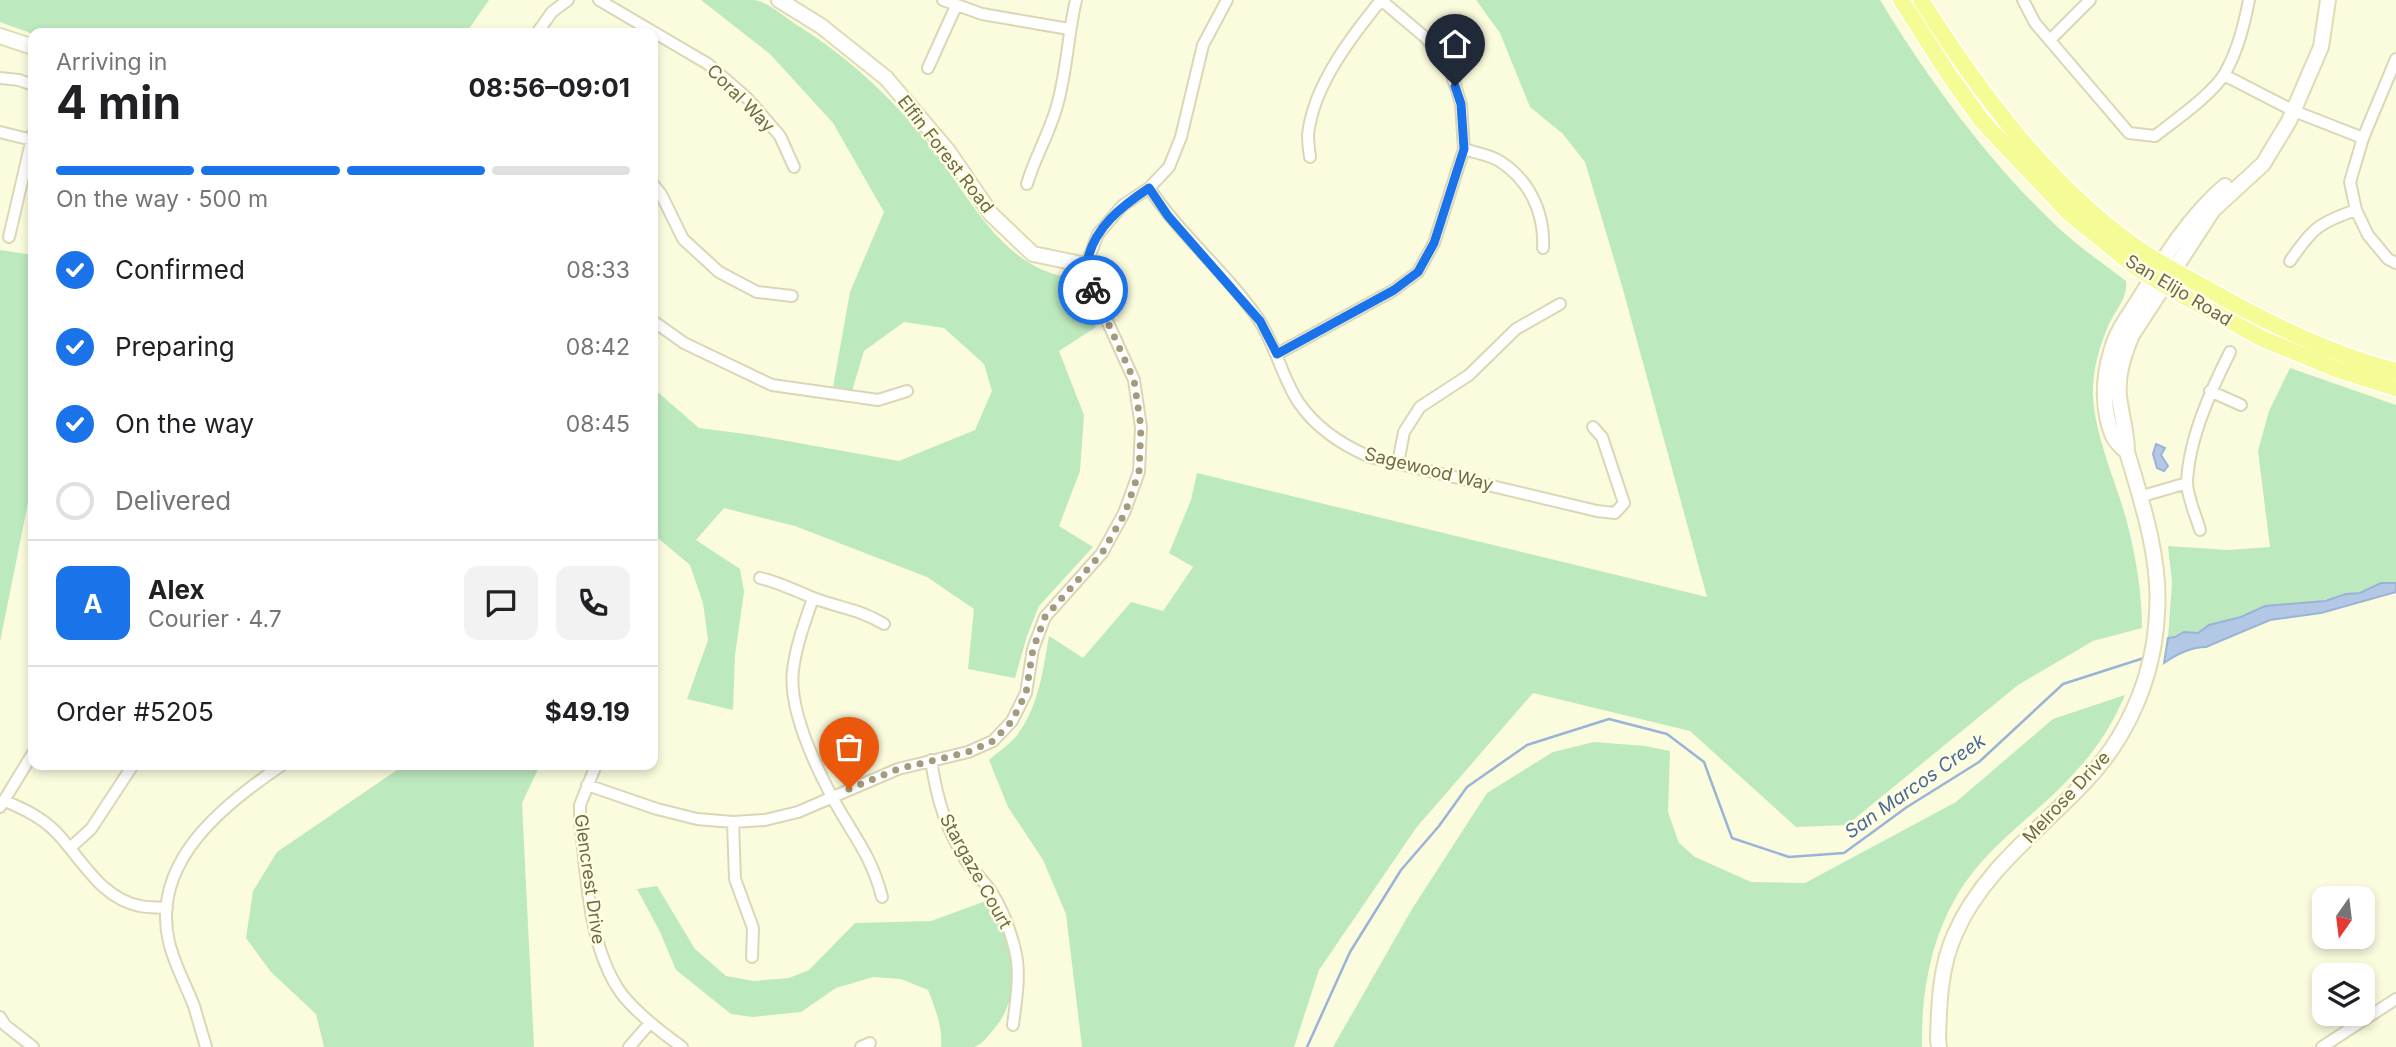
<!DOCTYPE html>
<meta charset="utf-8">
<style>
:root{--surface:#fff;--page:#f2f2f2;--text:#202124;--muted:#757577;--line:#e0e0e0;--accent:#1a73e8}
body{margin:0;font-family:Inter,sans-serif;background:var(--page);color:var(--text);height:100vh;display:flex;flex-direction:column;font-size:26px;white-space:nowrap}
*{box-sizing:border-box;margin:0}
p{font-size:23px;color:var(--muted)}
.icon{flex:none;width:38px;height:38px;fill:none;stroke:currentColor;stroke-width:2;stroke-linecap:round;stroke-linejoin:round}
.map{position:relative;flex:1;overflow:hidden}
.sheet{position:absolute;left:28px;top:28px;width:630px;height:742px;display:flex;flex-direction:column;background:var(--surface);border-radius:14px;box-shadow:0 4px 10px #0003}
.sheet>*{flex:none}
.needle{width:46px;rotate:194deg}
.buttons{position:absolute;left:2312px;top:886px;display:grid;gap:14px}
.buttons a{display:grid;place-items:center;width:63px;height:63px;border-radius:14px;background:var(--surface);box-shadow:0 4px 10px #0003;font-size:35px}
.pin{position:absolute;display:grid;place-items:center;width:60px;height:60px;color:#fff;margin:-72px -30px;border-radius:50% 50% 50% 0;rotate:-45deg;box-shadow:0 0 7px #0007}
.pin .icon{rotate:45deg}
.courier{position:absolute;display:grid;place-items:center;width:70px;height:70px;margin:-35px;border:5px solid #1a73e8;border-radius:50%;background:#fff;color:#222;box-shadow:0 2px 9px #0007}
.overview em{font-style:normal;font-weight:700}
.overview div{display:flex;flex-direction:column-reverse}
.overview{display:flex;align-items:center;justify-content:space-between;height:119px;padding:0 28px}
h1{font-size:46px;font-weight:700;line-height:52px}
.bar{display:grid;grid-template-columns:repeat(4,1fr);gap:10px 7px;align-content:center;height:84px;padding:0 28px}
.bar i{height:9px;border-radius:5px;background:var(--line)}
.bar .active{background:var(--accent)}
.bar p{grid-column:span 4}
.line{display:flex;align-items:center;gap:18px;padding:0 28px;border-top:2px solid var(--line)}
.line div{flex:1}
.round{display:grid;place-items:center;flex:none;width:74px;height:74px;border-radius:14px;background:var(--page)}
ol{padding:0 28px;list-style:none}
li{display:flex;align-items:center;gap:21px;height:77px}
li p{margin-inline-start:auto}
li .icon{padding:7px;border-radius:50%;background:var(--accent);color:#fff;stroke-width:4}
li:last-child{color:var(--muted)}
li i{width:38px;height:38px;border:4px solid var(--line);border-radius:50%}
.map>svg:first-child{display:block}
.green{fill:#bde9bf}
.water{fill:#b3c8e5;stroke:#9ab3d7;stroke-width:2}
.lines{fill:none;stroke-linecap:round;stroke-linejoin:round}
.stream{stroke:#9ab3d7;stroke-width:2.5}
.street-casing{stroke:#dbd7b6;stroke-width:14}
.secondary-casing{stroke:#e0dbb4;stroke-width:18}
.primary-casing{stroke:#fff;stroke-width:19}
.street{stroke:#fff;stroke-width:10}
.secondary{stroke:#fff;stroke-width:14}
.primary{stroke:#f6fc95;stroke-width:16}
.done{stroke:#a29c7c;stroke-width:7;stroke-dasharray:0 12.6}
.route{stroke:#1a73e8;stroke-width:9}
.labels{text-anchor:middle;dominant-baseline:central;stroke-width:5;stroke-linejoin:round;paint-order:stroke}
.street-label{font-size:18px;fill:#726947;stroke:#feffe4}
.water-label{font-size:19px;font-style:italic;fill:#496a9a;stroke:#feffe4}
</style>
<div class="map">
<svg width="2396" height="1047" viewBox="0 0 2396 1047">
<rect width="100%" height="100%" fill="#fbfcde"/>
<!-- green -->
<path class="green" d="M0 0H489L466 33 33 34 0 22Z
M701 0C718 0 738 0 755 0 770 3 787 19 800 27 845 55 886 93 920 133 964 183 998 272 1075 278L1078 284 1080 307 1096 327 1059 351 1084 415 1080 471 1059 526 1093 547 1039 606 1027 636 1015 678 968 669 974 609 927 577 795 526 724 508 696 540 740 569 744 592 735 655 733 710 687 699 708 640 703 603 690 565 653 534V388L699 428 753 435 899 461 975 430 992 391 984 364 944 328 904 322 864 351 852 391 833 387 850 292 884 212 833 123 770 54Z
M1476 0H1880C1929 81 1993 168 2063 232 2083 250 2105 265 2126 281 2128 298 2116 309 2109 324 2099 347 2092 372 2093 397 2096 440 2116 481 2127 522 2136 557 2142 593 2142 628L2093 641 2018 685 1847 825 1796 827 1690 731 1533 693 1416 828 1319 970 1294 1047H1082L1066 914 1043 860 1008 807 989 760C998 752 1010 744 1018 734 1039 705 1043 670 1049 636L1083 658 1131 602 1163 611 1193 567 1169 553 1191 500 1197 473 1707 597 1622 286 1585 162 1563 134 1530 107 1500 33Z
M0 250 33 255V478L0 642Z
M2290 368 2396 405V583H2381L2360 593 2346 594 2309 604 2265 606 2241 617 2209 625 2198 633 2184 632 2175 637 2168 638 2172 582 2168 546 2228 550 2270 547 2258 451 2269 411Z
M2125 695C2113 723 2097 749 2076 771 2044 808 2000 836 1970 876 1933 925 1921 987 1922 1047H1333L1412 909 1487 793 1553 752 1594 742 1645 746 1670 751 1668 812 1679 843 1695 857 1751 882 1805 883 1956 802 2053 719Z
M402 765H540L522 803 534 1047H324L316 1014 271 972 246 938 253 891 277 852 397 770Z
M657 886 695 949 726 976 754 981 789 978 809 970 855 923 931 921 986 901C1012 937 1026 992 994 1029 988 1036 983 1044 974 1047 964 1047 951 1047 941 1047 943 1027 935 1008 928 990L901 979 873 977 836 988 801 1012 753 1017 731 1014 676 970 660 932 637 889Z"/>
<!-- water -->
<path class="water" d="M2156 444 2165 448 2161 455 2168 466 2164 471 2157 468 2153 454Z
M2381 583H2396V592L2321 613 2270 620 2206 647C2190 647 2177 654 2164 663L2168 638 2175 637 2184 632 2198 633 2209 625 2241 617 2265 606 2325 601 2346 594 2360 593Z"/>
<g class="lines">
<!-- stream -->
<path class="stream" d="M1307 1047 1350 952 1401 870 1439 826 1467 787 1527 745 1609 719 1667 734 1704 762 1732 838 1789 857 1844 853 1907 807 1979 762 2063 684 2147 657"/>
<!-- street casing -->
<g class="street-casing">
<path id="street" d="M599 0 708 64 747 98 780 136 794 167
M943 0 982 14 1069 29
M2023 0 2035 23 2129 133 2155 136C2174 121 2213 94 2225 73 2238 50 2244 25 2249 0
M537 33 552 12 568 0
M2050 40 2090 0
M2396 59 2363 138 2350 182 2356 210 2368 235 2388 259 2396 263
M928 68 956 6
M2224 75 2294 111 2363 138
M0 78 19 80 33 85
M0 132 32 140
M1464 149C1476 153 1491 155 1501 162 1530 181 1545 214 1543 248
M1310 157C1309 150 1308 142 1308 135 1313 86 1351 37 1381 0
M653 184 661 194 683 239 719 272 757 292 792 296
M1027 184C1035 156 1051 131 1058 102 1067 69 1068 34 1076 0
M1149 188C1181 236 1227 273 1259 320 1276 346 1282 378 1299 403 1317 429 1342 445 1370 457L1597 511 1615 513 1624 503 1602 437 1593 427
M9 237 33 134
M2290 261C2312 229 2318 223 2356 210
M653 321 684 343 772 385 878 400 907 391
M1277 354 1394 290 1418 272 1434 243 1464 149 1461 104 1450 69 1426 38 1381 0
M2210 391 2241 405
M1398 463 1404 432 1420 407 1469 375 1516 329 1560 304
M2139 497 2187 483
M2200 530C2196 515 2187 497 2187 482 2189 438 2211 390 2230 352
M760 578C778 582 794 590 811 597 838 608 857 608 884 624
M813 598C805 622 796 645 793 670 788 709 814 763 832 797 852 834 871 854 882 897
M931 760C937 800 945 826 966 861 973 871 983 880 990 890 1002 908 1010 929 1015 950 1021 973 1016 1001 1013 1025
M596 765 580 805V821C587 877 588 946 621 993 637 1014 661 1032 682 1047
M587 785 657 809 697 819 733 822 765 820 798 812 898 769 968 752 993 741 1012 721 1026 693 1033 649 1045 617 1102 553 1124 513 1139 472 1141 427 1134 380 1094 292 1086 265 1098 234 1122 206 1149 188 1169 167 1181 137 1203 45 1227 0
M5 801C24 809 41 817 56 832 81 858 101 899 140 906 149 908 158 907 167 908
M0 807 33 753
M733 822 735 879 753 928 752 957
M70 848 91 829 133 765
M0 1017 5 1025 33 1047
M206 1047C202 1033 198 1020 194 1006 186 985 174 964 169 942 150 862 224 804 282 765
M629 1047 650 1023
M861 1047 870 1043
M2322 1047 2396 999"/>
</g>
<!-- secondary casing -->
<g class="secondary-casing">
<path id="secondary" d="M779 0 821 26 886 78 948 151 991 214 1033 254 1086 265
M0 36 33 47
M2127 452C2122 447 2115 442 2113 436 2102 411 2103 378 2111 352 2116 331 2130 314 2141 296 2165 256 2190 216 2225 186
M1939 1047 1938 1039C1939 1004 1940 967 1955 934 1981 873 2037 832 2082 785 2127 739 2154 678 2157 613 2161 560 2142 502 2127 452 2127 432 2121 415 2119 396 2117 374 2124 354 2132 335L2213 210 2263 164 2289 121 2321 47 2328 0"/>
</g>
<!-- primary casing -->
<g class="primary-casing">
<path id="primary" d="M1901 0 1949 75 1982 121 2069 213 2138 269 2185 297 2263 339 2336 369 2396 388
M1921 0C1980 94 2052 191 2146 254 2172 271 2202 285 2229 301 2282 330 2338 356 2396 371"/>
</g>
<!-- street -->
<use href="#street" class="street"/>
<!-- secondary -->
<use href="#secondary" class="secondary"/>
<!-- primary -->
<use href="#primary" class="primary"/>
</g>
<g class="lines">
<!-- done -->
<path class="done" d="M849 789 898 769 968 752 993 741 1012 721 1026 693 1033 649 1045 617 1102 553 1125 513 1139 472 1141 427 1134 380 1093 290"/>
<!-- route -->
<path class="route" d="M1093 290C1091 282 1085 271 1087 263 1093 228 1122 206 1149 188L1168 216 1260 321 1277 354 1394 290 1418 272 1434 243 1464 149 1461 104 1455 86"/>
</g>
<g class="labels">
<!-- street labels -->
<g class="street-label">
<text transform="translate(741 98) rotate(45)">Coral Way</text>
<text transform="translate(946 154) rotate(52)">Elfin Forest Road</text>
<text transform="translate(2179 290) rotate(31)">San Elijo Road</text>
<text transform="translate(1429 469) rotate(14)">Sagewood Way</text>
<text transform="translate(2066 797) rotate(-47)">Melrose Drive</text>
<text transform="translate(976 871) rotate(61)">Stargaze Court</text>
<text transform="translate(590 879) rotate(82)">Glencrest Drive</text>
</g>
<!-- water labels -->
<g class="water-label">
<text transform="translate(1915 786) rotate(-35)">San Marcos Creek</text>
</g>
</g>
</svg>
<div class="buttons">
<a><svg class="needle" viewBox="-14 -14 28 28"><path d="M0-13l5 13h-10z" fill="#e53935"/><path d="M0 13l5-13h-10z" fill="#757577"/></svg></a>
<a><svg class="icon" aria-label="layers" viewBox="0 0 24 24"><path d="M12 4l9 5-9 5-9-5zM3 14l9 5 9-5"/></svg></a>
</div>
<div class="pin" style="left:849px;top:789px;background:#ea580c"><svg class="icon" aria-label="bag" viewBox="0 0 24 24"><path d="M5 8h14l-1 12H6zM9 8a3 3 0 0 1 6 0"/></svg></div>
<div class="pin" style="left:1455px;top:86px;background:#1f2937"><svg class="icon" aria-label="home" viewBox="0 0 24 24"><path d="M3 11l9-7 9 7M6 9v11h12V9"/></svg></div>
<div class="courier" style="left:1093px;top:290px"><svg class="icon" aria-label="bike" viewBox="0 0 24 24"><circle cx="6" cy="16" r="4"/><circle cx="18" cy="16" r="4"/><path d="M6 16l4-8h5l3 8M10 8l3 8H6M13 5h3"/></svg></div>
<section class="sheet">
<div class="overview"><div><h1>4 min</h1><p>Arriving in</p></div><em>08:56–09:01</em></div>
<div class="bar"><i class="active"></i><i class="active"></i><i class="active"></i><i></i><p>On the way · 500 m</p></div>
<ol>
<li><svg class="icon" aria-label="check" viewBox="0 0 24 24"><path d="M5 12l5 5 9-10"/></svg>Confirmed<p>08:33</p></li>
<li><svg class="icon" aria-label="check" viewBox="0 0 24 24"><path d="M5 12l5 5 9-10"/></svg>Preparing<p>08:42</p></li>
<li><svg class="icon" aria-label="check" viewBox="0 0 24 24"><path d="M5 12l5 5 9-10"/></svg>On the way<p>08:45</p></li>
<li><i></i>Delivered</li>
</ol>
<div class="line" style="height:126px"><b class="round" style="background:var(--accent);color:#fff">A</b><div><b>Alex</b><p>Courier · 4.7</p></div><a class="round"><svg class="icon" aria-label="chat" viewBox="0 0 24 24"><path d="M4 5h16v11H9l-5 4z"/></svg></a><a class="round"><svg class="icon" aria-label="phone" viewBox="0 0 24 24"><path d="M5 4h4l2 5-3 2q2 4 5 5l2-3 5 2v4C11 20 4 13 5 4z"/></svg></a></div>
<div class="line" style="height:91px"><div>Order #5205</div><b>$49.19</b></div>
</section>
</div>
